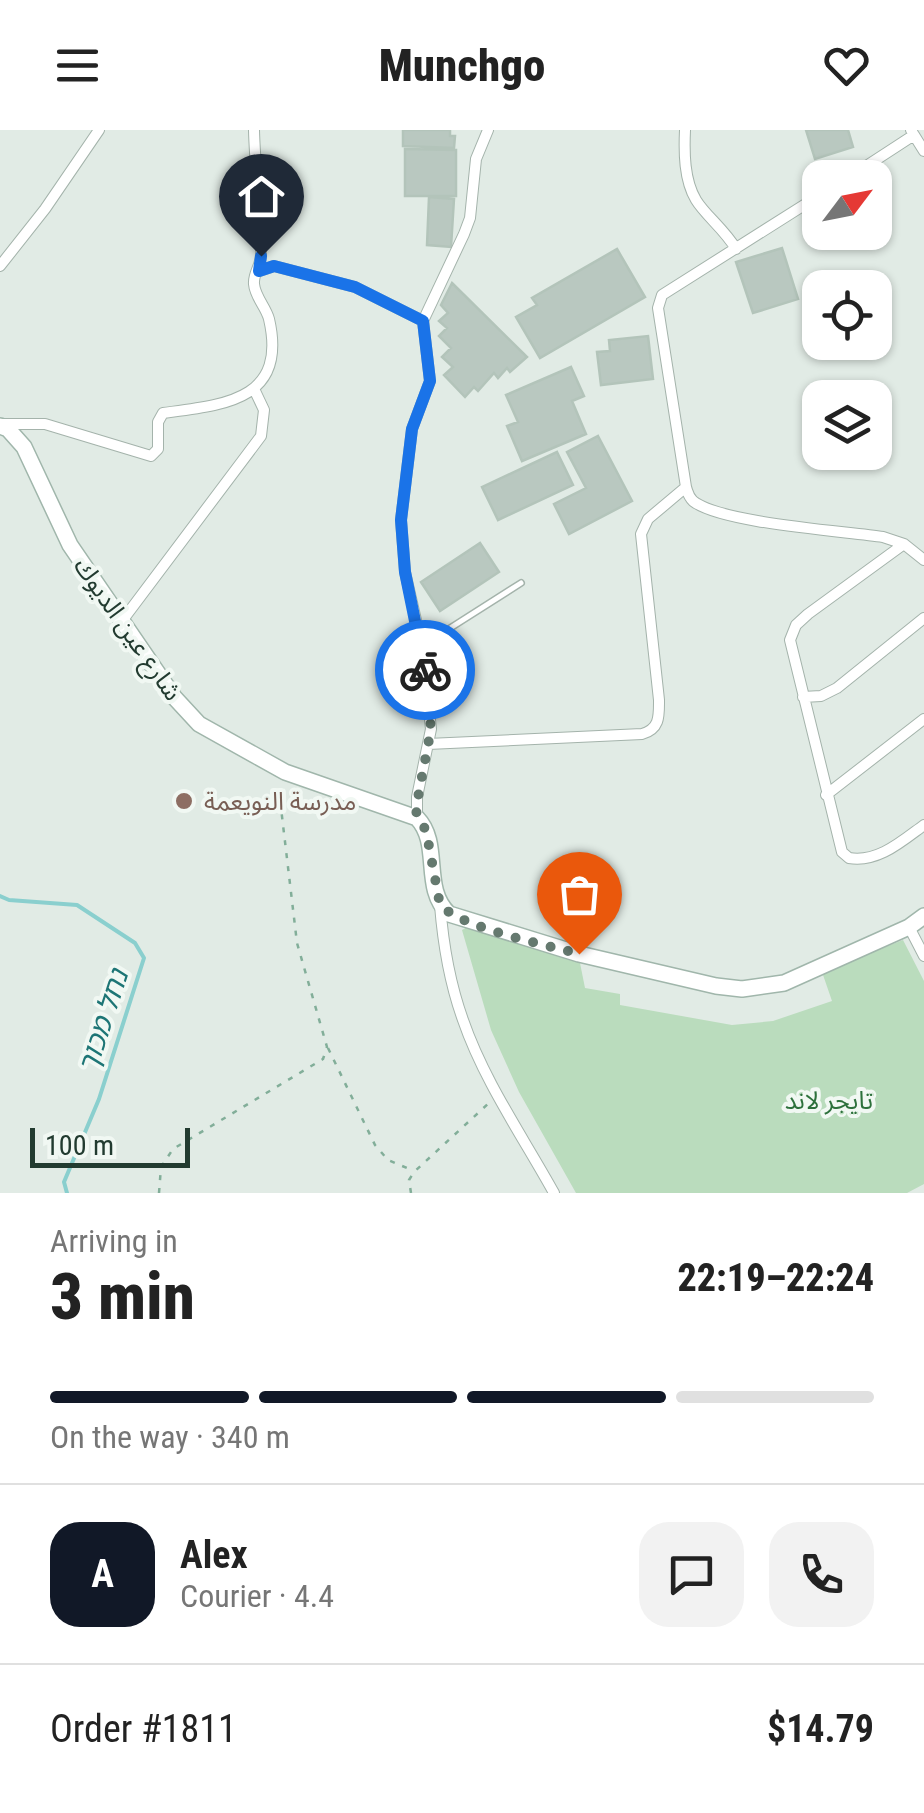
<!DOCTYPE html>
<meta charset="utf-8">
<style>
:root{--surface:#fff;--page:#f2f2f2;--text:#222;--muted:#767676;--line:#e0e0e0;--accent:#111827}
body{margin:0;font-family:"Roboto Condensed","Noto Sans Arabic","Noto Sans Hebrew",sans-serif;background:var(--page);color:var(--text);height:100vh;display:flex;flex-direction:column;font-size:38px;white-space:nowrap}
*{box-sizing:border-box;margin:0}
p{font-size:32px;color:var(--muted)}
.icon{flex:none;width:55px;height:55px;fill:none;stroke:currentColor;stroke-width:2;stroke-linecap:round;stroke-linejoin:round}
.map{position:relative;height:1063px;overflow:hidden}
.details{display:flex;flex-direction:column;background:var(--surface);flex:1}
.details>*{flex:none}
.needle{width:65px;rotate:58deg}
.tools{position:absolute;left:802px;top:30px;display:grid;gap:20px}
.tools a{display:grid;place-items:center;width:90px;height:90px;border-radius:20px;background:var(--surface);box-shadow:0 2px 8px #0004;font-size:50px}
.scale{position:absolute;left:30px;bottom:25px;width:160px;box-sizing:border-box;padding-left:10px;border:5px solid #223b30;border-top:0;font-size:28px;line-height:35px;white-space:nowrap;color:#223b30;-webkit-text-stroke:8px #f1f8f3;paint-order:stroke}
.pin{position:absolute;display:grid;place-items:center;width:85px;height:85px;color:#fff;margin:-102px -42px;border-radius:50% 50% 50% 0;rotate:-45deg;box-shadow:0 0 10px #0007}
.pin .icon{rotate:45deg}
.courier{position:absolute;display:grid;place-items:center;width:100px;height:100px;margin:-50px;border:8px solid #1a73e8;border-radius:50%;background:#fff;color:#222;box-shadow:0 2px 12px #0007}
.summary em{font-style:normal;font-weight:800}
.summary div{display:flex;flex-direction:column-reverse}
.summary{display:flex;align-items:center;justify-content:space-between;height:170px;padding:0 50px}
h1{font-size:65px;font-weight:800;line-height:75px}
.bar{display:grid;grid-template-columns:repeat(4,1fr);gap:15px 10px;align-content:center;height:120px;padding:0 50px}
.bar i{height:12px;border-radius:8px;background:var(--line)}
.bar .current{background:var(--accent)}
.bar p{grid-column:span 4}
.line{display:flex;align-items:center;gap:25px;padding:0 50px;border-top:2px solid var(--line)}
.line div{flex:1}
.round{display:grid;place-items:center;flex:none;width:105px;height:105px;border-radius:30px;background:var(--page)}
header{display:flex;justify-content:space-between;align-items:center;height:130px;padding:0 50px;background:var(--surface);font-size:45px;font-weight:800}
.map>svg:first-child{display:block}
.green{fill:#badcbd}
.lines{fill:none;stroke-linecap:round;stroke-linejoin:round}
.stream{stroke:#8acfce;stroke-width:4}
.building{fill:#b9c8c0;stroke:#b3c4ba;stroke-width:2.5}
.lane-casing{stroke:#a4b3ab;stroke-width:8}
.street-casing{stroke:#a4b3ab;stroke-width:12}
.secondary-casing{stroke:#a0b6ab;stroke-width:18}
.path{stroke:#82ae99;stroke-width:2.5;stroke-dasharray:5 8;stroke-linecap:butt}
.lane{stroke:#fff;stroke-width:5}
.street{stroke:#fff;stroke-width:10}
.secondary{stroke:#fff;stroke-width:15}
.done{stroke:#65796f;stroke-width:10;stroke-dasharray:0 18}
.route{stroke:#1a73e8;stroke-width:12}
.education-dot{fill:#8d6e63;stroke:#f1f8f3;stroke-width:4}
.labels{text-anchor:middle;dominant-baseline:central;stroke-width:8;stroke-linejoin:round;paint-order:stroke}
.street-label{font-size:25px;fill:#223b30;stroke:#f1f8f3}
.education-label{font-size:25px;fill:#785e54;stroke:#f1f8f3;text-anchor:start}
.park-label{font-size:25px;fill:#2d713c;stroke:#f1f8f3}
.water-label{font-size:28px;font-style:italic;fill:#1d7575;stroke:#f1f8f3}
</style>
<header><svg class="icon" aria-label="menu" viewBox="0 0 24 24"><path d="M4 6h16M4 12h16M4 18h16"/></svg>Munchgo<svg class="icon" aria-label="heart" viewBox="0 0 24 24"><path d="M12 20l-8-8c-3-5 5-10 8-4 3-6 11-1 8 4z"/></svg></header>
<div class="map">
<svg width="924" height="1063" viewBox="0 0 924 1063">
<rect width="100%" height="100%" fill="#e1ebe5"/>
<!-- green -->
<path class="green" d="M469 796 579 828 585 858 620 864V875L732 895 773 891 832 871 822 842 903 810 924 851V1054L907 1063H576L519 962 491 900 462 800Z"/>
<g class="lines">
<!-- stream -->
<path class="stream" d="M0 766 9 770 77 775 135 813 144 828 99 969 64 1052 67 1063"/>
</g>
<!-- building -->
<path class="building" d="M403 0H450V6H455L454 18 403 16Z
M403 0H450V6H455L454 18 403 16Z
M806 0H848L853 17 815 29Z
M806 0H848L853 17 815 29Z
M405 19 456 20V66H405Z
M405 19 456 20V66H405Z
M429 67 454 69 451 117 427 115Z
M429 67 454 69 451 117 427 115Z
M782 118 798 169 753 183 736 132Z
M782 118 798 169 753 183 736 132Z
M617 119 645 167 540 228 516 187 537 175 532 168Z
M617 119 645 167 540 228 516 187 537 175 532 168Z
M452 153 527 227 510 242 507 238 498 248 494 243 478 261 474 257 465 267 444 245 453 237 442 227 451 218 439 206 447 198 439 191 448 183 441 175Z
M452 153 527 227 510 242 507 238 498 248 494 243 478 261 474 257 465 267 444 245 453 237 442 227 451 218 439 206 447 198 439 191 448 183 441 175Z
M648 206 653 249 601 255 597 222 610 221 609 210Z
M648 206 653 249 601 255 597 222 610 221 609 210Z
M571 237 584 266 572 271 586 304 522 331 507 296 518 292 506 265Z
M571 237 584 266 572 271 586 304 522 331 507 296 518 292 506 265Z
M598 306 632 371 569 404 554 374 586 358 567 322Z
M557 322 573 355 498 390 482 357Z
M557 322 573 355 498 390 482 357Z
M480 413 499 442 440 481 421 452Z
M480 413 499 442 440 481 421 452Z"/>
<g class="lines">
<!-- lane casing -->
<g class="lane-casing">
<path id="lane" d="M422 516 521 453"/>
</g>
<!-- street casing -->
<g class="street-casing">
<path id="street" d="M685 0C684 22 684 50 696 70 705 85 725 100 736 119
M914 5 924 21
M848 48 914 5 911 0
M0 136 45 79 99 0
M259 141 274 136 355 157 423 191
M1 294H45L151 326 158 319V292L163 283C223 275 288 271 269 189 266 177 255 167 254 154 253 143 261 136 261 124 261 83 255 41 254 0
M686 357C688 363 688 366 693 371 720 393 843 401 883 407L904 414 924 430
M904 414 808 484 796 495 790 510 842 722 849 728C878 733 902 711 924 695
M122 491 261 306 264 280 255 261
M803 567 821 566 837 558 924 488
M428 614 642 604C660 599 659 586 659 570L641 404 648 389 686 357 658 178 662 165 820 65
M826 665 924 589
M417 688V667L431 599 422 516 405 442 401 390 412 299 430 251 423 191 464 104 470 88 476 29 488 0
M440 775C443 813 450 854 463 890 484 951 523 1007 554 1063
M909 797 924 826"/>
</g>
<!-- secondary casing -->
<g class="secondary-casing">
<path id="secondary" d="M0 296 8 299 24 317 70 415 174 567 199 594 285 642 417 688C442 714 421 758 449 784L579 824 716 856 742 859 784 853 909 797 924 786"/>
</g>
<!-- path -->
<path class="path" d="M328 918 375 1015 388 1030 414 1041
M159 1063 161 1037 173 1019 323 929 327 917 297 813 281 678 283 654
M411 1063 409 1050 414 1042 490 972"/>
<!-- lane -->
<use href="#lane" class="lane"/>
<!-- street -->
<use href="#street" class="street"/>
<!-- secondary -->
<use href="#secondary" class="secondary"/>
</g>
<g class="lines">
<!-- done -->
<path class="done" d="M425 540 431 599 416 678 417 688 426 700 440 775C465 799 543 814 579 824"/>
<!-- route -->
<path class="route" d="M261 126 259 141 274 136 355 157 423 191 430 251 412 299 401 390 405 442 425 540"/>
</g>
<!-- markers -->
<circle class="education-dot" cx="184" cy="671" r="10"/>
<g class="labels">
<!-- street labels -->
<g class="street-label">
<text transform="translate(128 499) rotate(55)">شارع عين الديوك</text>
</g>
<!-- education labels -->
<g class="education-label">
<text x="204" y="671">مدرسة النويعمة</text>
</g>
<!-- park labels -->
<g class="park-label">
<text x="829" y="970">تايجر لاند</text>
</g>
<!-- water labels -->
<g class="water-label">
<text transform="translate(103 891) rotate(-72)">נחל מכוך</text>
</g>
</g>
</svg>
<div class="tools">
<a><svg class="needle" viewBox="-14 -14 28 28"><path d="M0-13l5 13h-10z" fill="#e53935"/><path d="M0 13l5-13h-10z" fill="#767676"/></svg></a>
<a><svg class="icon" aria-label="locate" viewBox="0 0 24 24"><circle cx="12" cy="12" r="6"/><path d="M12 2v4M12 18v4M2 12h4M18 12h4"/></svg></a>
<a><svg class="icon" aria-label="layers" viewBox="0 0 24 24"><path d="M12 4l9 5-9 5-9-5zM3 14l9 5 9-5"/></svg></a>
</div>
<div class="scale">100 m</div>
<div class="pin" style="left:579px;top:824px;background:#ea580c"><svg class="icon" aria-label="bag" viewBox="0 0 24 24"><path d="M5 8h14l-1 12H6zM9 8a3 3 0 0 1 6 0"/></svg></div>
<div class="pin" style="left:261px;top:126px;background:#1f2937"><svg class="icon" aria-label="home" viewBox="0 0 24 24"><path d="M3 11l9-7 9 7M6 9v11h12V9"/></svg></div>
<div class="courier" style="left:425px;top:540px"><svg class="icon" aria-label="bike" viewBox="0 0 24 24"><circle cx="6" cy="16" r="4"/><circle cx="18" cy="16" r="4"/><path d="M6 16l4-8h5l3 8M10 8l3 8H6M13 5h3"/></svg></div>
</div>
<section class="details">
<div class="summary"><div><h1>3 min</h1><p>Arriving in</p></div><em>22:19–22:24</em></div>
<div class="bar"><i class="current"></i><i class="current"></i><i class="current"></i><i></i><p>On the way · 340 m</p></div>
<div class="line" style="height:180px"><b class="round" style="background:var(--accent);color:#fff">A</b><div><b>Alex</b><p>Courier · 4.4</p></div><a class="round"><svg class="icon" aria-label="chat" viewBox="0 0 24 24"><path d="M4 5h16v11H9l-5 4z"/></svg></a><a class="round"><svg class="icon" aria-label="phone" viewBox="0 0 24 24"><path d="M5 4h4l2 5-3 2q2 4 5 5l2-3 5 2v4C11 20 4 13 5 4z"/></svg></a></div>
<div class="line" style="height:130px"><div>Order #1811</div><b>$14.79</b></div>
</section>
